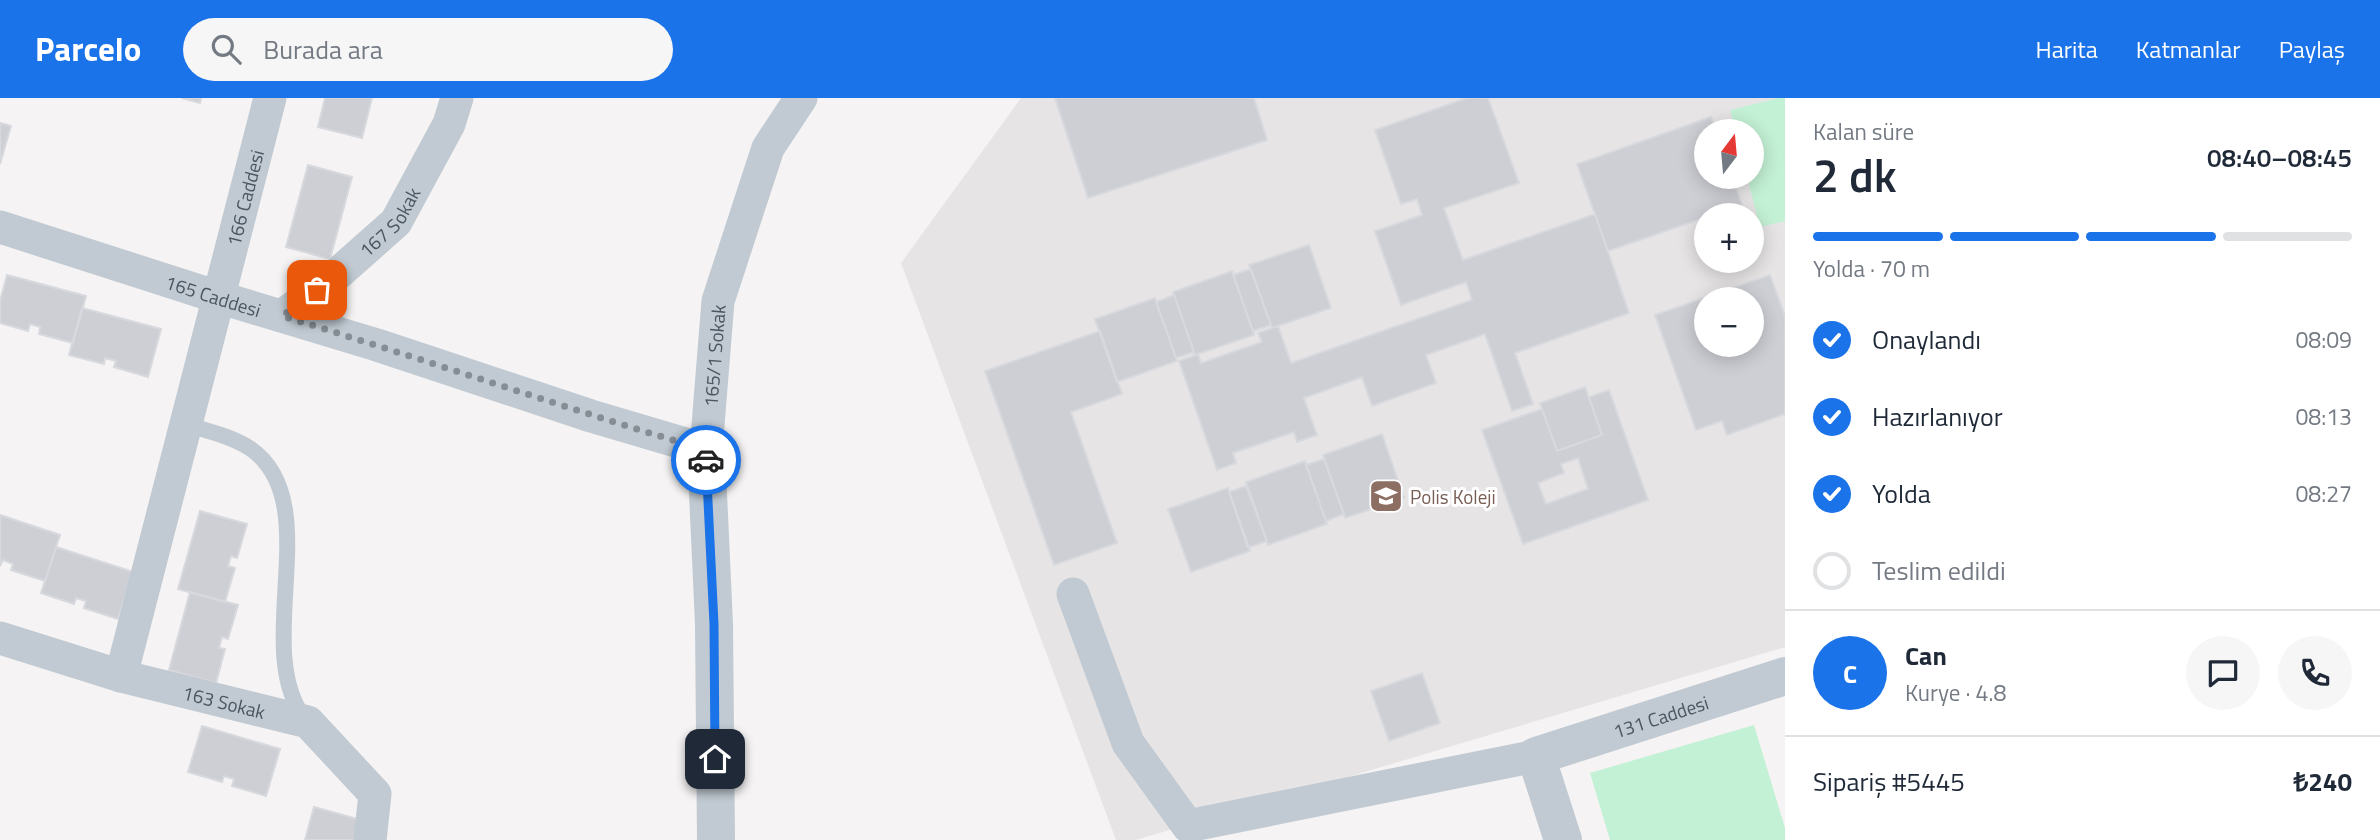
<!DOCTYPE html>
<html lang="tr">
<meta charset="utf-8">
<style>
:root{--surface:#fff;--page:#f6f6f7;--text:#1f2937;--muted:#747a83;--line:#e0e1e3;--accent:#1a73e8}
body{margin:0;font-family:"Titillium Web",sans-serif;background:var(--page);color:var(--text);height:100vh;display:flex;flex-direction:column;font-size:26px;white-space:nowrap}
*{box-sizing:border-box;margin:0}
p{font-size:23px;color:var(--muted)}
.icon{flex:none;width:38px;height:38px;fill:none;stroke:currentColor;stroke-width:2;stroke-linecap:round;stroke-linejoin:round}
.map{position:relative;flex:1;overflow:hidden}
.drawer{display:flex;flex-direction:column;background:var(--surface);width:595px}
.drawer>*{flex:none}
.needle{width:46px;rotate:16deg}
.buttons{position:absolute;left:1694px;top:21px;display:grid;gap:14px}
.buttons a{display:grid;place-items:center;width:70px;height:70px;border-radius:50%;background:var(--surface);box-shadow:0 4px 18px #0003;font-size:35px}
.pin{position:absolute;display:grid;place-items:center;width:60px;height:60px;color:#fff;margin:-30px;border-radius:14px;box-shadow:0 4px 10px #0006}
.courier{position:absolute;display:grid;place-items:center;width:70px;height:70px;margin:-35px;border:5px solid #1a73e8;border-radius:50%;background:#fff;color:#222;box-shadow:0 2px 9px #0007}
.headline em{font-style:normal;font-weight:600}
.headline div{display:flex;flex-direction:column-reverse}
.headline{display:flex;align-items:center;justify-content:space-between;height:119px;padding:0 28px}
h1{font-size:46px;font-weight:600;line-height:52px}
.bar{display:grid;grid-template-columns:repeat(4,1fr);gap:10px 7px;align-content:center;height:84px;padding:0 28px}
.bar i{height:9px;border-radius:5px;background:var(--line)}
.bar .current{background:var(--accent)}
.bar p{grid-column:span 4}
.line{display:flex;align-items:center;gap:18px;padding:0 28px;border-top:2px solid var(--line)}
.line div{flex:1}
.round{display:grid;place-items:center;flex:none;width:74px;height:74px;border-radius:37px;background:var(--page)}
ol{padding:0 28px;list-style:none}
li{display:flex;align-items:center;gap:21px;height:77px}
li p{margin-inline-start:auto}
li .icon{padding:7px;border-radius:50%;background:var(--accent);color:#fff;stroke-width:4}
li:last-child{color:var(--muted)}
li i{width:38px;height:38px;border:4px solid var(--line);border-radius:50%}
header{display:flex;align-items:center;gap:42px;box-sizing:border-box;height:98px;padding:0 35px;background:var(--accent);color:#fff}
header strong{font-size:33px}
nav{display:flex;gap:38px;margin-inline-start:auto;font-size:24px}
.search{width:490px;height:63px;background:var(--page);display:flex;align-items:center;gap:18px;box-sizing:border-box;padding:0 24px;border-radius:38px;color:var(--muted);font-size:26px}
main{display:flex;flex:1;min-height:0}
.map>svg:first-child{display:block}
.education{fill:#e6e4e5;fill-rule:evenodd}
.green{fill:#c3f1d5}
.building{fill:#cdcfd5;stroke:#d7d9de;stroke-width:2;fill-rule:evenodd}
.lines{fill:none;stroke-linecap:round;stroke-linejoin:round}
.service{stroke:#c1cad2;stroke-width:16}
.minor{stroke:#c1cad2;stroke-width:33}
.tertiary{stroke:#c1cad2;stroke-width:38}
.done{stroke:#868d94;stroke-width:7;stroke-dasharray:0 12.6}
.route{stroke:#1a73e8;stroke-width:9}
.labels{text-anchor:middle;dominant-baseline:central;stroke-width:6;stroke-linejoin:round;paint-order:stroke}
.street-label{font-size:19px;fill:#4a5661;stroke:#fff}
.education-label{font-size:19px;fill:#785e54;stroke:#fff;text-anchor:start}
</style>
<header>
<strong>Parcelo</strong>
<div class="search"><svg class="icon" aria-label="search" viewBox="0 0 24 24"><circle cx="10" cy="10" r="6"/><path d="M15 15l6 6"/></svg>Burada ara</div>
<nav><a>Harita</a><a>Katmanlar</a><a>Paylaş</a></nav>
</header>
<main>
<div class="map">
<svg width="1785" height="742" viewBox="0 0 1785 742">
<rect width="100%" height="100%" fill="#f5f3f3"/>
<!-- education -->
<path class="education" d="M1021 0H1785V549L1136 742H1116L901 165ZM1706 33H1752V79H1706ZM1706 117H1752V163H1706ZM1706 201H1752V247H1706Z"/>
<!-- green -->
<path class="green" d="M1779 0H1785V123L1760 129 1747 79H1752V33H1736L1730 12Z
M1754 627 1785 730V742H1610L1590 675Z"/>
<!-- building -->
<path class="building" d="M182 0H201L200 5Z
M325 0H372L362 40 318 29Z
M1055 0H1254L1267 42 1088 100Z
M1467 0H1488L1519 85 1444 110 1463 162 1595 116 1629 215 1515 255 1533 306 1512 313 1485 236 1426 257 1436 285 1372 308 1362 279 1304 300 1317 337 1297 344 1294 334 1233 355 1236 365 1217 372 1179 263 1198 256 1201 265 1262 244 1258 235 1278 228 1291 265 1472 202 1466 184 1401 207 1375 133 1422 117 1417 101 1401 106 1375 32Z
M1711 19 1716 33H1706V79H1732L1742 107 1706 117V119L1608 153 1577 66Z
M0 25 11 28 0 66Z
M308 67 352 79 330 161 286 149Z
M1309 147 1331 210 1272 230 1249 167Z
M1251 171 1271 227 1253 233 1233 177Z
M1232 173 1254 237 1195 257 1173 194Z
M7 177 86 198 73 245 39 236 40 229 30 226 28 233 0 225V203Z
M1770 177 1785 218V316L1727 337 1722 323 1696 332 1655 217ZM1706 201H1752V247H1706Z
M1174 197 1194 254 1176 260 1156 204Z
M1155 200 1177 263 1117 284 1095 221Z
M82 210 161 231 148 279 114 269 116 263 105 260 104 266 69 257Z
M1100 233 1122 296 1071 314 1117 445 1054 467 985 273Z
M1585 289 1602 337 1557 353 1540 305Z
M1609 292 1648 402 1523 446 1482 332 1542 311 1557 353 1602 337 1589 299ZM1578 360 1588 391 1546 406 1538 385 1564 375 1561 366Z
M1382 336 1404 400 1345 420 1323 357Z
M1324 361 1344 416 1326 423 1306 367Z
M1305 363 1327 426 1268 447 1246 384Z
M1246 388 1267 443 1248 450 1229 394Z
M1228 390 1250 453 1191 474 1168 411Z
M200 413 247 426 237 460 231 458 228 468 235 470 225 504 178 491Z
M0 417 60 437 45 483 11 472 13 466 3 462 0 468Z
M56 449 133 474 118 521 84 510 86 503 76 500 74 506 41 495Z
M190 494 238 507 228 541 222 539 219 550 225 551 216 585 169 572Z
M1422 575 1440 625 1389 643 1371 593Z
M202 628 280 651 266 698 232 688 234 681 224 678 222 684 188 674Z
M314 709 361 722 356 742H305Z"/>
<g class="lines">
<!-- service -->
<path class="service" d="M185 326C207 333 232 338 251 351 327 405 251 548 304 620"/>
<!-- minor -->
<g class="minor">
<path id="s1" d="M0 129 218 199 377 247 591 318 706 352 718 203 768 50 801 0"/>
<path id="s2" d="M282 218 334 179 396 124 449 26 457 0"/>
<path d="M1073 496 1128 645 1188 728 1536 658"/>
<path id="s3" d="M0 540 121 578 308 624 375 696 370 742"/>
<path id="s4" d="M121 578 270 0"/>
</g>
<!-- tertiary -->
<g class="tertiary">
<path d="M706 352 714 526 716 742"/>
<path id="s5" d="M1563 742 1536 658 1785 578"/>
</g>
</g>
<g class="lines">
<!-- done -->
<path class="done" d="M317 192 282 218C424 261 564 310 706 352V362"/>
<!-- route -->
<path class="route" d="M706 362 714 526 715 661"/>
</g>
<!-- icons -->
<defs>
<g id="school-square" transform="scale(1.75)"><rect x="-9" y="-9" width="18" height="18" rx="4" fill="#8d6e63" stroke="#fff"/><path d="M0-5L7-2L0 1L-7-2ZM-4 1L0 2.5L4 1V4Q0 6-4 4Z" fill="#fff"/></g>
</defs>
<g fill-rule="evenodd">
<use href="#school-square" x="1386" y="398"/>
</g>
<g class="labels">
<!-- street labels -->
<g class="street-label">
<text stroke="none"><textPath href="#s4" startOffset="494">166 Caddesi</textPath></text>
<text stroke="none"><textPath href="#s2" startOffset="144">167 Sokak</textPath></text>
<text stroke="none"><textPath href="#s1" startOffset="224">165 Caddesi</textPath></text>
<text stroke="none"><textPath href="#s1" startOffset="835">165/1 Sokak</textPath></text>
<text stroke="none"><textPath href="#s3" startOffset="233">163 Sokak</textPath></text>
<text stroke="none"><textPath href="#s5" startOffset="219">131 Caddesi</textPath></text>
</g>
<!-- education labels -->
<g class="education-label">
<text x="1410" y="398">Polis Koleji</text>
</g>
</g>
</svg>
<div class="buttons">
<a><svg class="needle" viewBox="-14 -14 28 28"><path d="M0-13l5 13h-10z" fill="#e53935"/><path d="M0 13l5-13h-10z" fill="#747a83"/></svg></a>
<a>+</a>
<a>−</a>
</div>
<div class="pin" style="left:317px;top:192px;background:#ea580c"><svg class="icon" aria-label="bag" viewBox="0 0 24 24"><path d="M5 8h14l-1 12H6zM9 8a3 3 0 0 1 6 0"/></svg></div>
<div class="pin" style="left:715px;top:661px;background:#1f2937"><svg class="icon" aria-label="home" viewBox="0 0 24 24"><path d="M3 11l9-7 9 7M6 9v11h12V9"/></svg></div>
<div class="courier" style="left:706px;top:362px"><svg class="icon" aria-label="car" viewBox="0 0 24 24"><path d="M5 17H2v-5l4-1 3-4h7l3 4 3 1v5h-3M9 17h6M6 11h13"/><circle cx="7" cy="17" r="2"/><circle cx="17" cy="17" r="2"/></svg></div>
</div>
<section class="drawer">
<div class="headline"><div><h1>2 dk</h1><p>Kalan süre</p></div><em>08:40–08:45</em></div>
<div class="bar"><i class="current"></i><i class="current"></i><i class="current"></i><i></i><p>Yolda · 70 m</p></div>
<ol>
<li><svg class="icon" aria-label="check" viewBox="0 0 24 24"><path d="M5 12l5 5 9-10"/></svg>Onaylandı<p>08:09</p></li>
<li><svg class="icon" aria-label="check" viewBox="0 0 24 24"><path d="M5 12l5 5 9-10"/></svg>Hazırlanıyor<p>08:13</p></li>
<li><svg class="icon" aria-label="check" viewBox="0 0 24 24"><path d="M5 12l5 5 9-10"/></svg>Yolda<p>08:27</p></li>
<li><i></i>Teslim edildi</li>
</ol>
<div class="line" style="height:126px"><b class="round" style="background:var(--accent);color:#fff">C</b><div><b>Can</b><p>Kurye · 4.8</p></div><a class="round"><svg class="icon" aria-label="chat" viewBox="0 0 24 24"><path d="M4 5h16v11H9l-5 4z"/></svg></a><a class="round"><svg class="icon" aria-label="phone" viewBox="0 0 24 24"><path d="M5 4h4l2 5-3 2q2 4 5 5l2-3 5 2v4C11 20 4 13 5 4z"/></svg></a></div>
<div class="line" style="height:91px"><div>Sipariş #5445</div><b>₺240</b></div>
</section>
</main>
